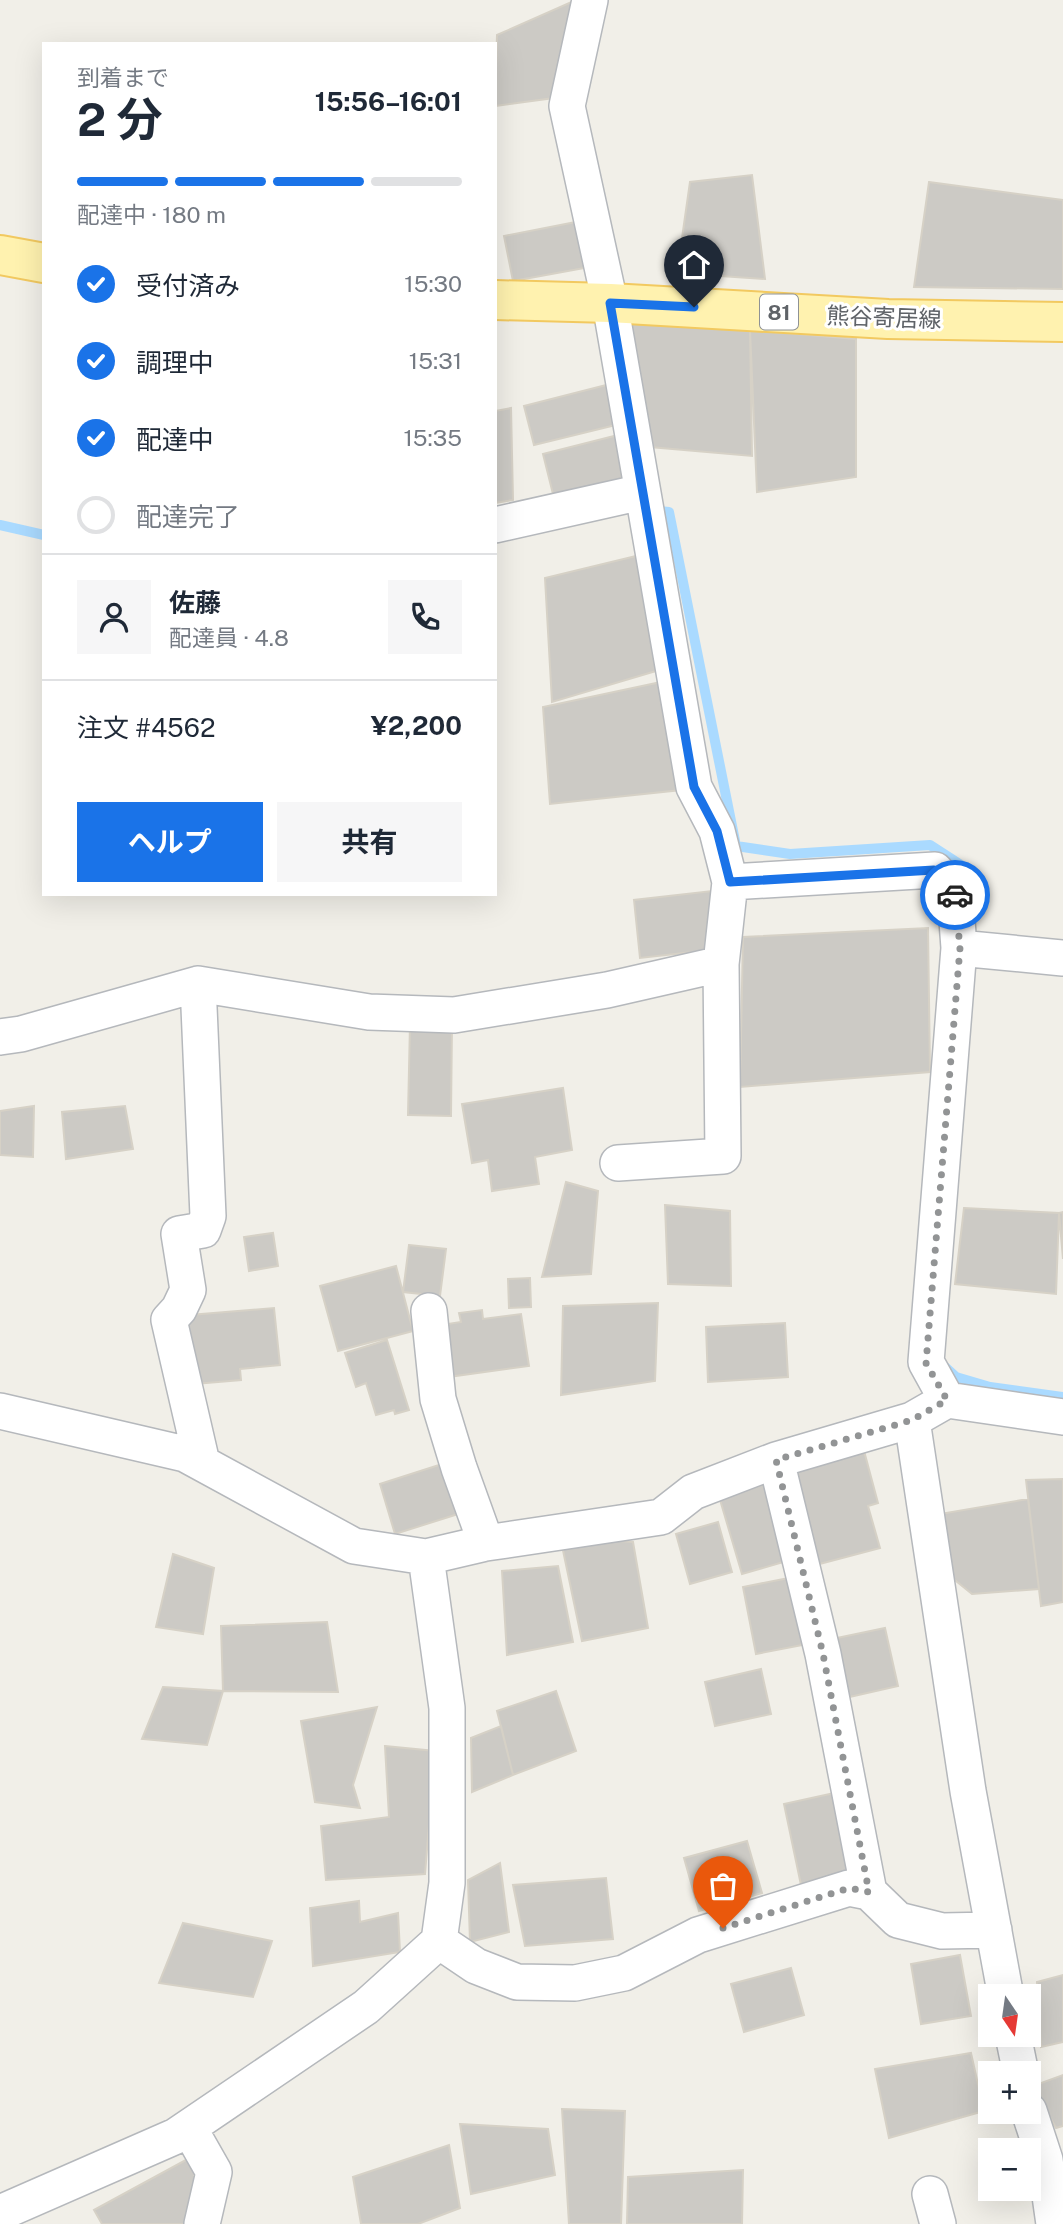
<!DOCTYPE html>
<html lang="ja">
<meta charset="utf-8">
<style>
:root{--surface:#fff;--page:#f6f6f7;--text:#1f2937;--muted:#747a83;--line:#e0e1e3;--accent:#1a73e8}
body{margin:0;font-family:"Public Sans","Noto Sans JP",sans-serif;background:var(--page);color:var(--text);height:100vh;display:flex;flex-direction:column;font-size:26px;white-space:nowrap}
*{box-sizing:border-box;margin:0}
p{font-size:23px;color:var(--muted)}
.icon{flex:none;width:38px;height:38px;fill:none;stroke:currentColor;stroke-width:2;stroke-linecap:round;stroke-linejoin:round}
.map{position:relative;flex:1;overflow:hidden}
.panel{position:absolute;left:42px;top:42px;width:455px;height:854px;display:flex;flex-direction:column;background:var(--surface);border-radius:0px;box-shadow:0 7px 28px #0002}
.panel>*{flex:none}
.needle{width:46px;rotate:167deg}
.controls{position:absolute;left:978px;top:1984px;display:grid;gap:14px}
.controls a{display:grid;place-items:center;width:63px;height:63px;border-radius:0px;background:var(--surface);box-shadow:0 7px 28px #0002;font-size:35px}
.pin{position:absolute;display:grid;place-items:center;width:60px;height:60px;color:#fff;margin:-72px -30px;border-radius:50% 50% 50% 0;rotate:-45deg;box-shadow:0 0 7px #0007}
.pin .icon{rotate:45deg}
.courier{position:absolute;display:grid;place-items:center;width:70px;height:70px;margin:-35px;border:5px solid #1a73e8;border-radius:50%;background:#fff;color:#222;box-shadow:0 2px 9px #0007}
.headline em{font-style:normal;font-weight:700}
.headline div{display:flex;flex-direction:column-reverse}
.headline{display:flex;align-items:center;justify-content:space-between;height:119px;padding:0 35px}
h1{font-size:46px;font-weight:700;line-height:52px}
.bar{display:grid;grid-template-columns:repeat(4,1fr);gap:10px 7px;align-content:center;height:84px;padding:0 35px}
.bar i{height:9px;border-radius:5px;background:var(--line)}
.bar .on{background:var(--accent)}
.bar p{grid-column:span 4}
.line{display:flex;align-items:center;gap:18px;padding:0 35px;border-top:2px solid var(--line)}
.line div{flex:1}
.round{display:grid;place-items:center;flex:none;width:74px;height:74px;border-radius:0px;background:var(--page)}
ol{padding:0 35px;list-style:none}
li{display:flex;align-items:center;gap:21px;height:77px}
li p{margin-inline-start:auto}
li .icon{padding:7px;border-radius:50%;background:var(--accent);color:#fff;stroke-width:4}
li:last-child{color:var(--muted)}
li i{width:38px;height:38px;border:4px solid var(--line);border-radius:50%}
.cta{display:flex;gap:14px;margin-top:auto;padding:14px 35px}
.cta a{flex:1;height:80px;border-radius:0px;background:var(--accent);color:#fff;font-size:28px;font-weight:700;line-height:80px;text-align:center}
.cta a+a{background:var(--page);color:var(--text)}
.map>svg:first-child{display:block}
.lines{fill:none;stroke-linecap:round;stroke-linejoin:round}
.stream{stroke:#aadaff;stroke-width:10}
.building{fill:#cccac5;stroke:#d6d1c6;stroke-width:2}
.minor-casing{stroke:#b5b8bc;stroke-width:38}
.primary-casing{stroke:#f2c960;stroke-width:42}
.minor{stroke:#fff;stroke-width:35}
.primary{stroke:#fff2af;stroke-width:38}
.done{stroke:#929495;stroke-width:7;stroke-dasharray:0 12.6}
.route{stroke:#1a73e8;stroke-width:9}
.labels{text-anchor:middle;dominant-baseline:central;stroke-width:6;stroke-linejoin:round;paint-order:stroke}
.shield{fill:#fff;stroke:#8f9295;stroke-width:2}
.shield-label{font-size:21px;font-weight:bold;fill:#5f6368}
.street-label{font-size:23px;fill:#5f6368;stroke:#fff}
</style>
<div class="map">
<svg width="1063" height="2224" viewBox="0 0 1063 2224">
<rect width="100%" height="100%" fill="#f1efe8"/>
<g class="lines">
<!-- stream -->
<path class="stream" d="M649 510 669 512 736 846 790 854 930 845 964 867 974 897 972 915
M0 525 44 535
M945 1367 956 1377 990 1387 1063 1397"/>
</g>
<!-- building -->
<path class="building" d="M576 0 561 97 495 106 497 35Z
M752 175 765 279 677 273 690 182Z
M929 182 1063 200V289L914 287Z
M581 221 590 267 513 281 504 236Z
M630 312 750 330 752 456 650 447Z
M750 330 856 339V477L757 492Z
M618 382 628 422 534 445 524 406Z
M511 408 513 500 495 503V411Z
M618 435 630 483 555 502 543 454Z
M636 556 656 671 552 702 545 578Z
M661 682 681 790 550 804 543 707Z
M712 891 719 949 640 958 634 900Z
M928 928 930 1072 740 1087 743 937Z
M410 1024H452L451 1116 408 1115Z
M563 1088 572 1150 535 1157 539 1184 492 1191 488 1160 472 1163 462 1104Z
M34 1106 33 1157 0 1155V1111Z
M125 1106 133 1149 66 1159 62 1112Z
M566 1182 598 1191 591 1274 542 1277Z
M665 1205 730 1211 731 1286 668 1284Z
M964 1208 1059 1213 1056 1294 955 1284Z
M1063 1212V1259L1059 1213Z
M273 1233 278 1266 249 1271 244 1237Z
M409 1245 446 1249 440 1296 403 1292Z
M396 1266 413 1331 338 1351 320 1286Z
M530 1278 531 1307 509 1308 508 1279Z
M658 1303 655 1381 561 1395 563 1306Z
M274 1308 280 1365 240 1369 241 1380 195 1384 178 1316Z
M482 1310 483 1319 521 1314 529 1366 448 1377 441 1325 461 1322 459 1313Z
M785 1323 788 1377 708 1382 706 1327Z
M387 1340 409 1410 395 1414 394 1410 376 1415 366 1383 356 1387 345 1353Z
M863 1447 878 1503 868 1506 880 1548 812 1566 786 1468Z
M442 1464 458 1514 395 1534 380 1484Z
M773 1477 797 1558 742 1574 718 1493Z
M1063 1479V1602L1041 1606 1026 1480Z
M1028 1499 1039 1589 972 1594 951 1577 940 1514Z
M718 1522 732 1572 690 1584 676 1534Z
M560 1536 633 1542 648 1628 582 1641Z
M173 1554 214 1568 203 1634 156 1627Z
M558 1566 573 1642 507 1655 502 1571Z
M799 1576 813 1643 756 1654 743 1587Z
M327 1622 338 1692 223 1691 221 1626Z
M885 1628 898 1686 845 1698 832 1639Z
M761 1669 771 1714 715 1726 705 1682Z
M163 1687 223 1691 207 1745 142 1739Z
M556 1691 576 1751 513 1775 497 1711Z
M377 1707 353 1785 360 1808 315 1802 301 1721Z
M501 1726 513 1775 472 1792 471 1738Z
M385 1746 435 1751 425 1874 326 1880 321 1826 389 1817Z
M839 1792 856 1873 801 1885 784 1804Z
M747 1841 762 1893 699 1911 684 1858Z
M500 1863 509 1932 470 1942 468 1880Z
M606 1878 613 1939 525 1946 513 1885Z
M359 1901 360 1922 398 1913 400 1952 313 1966 310 1908Z
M183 1923 272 1941 253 1997 159 1983Z
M960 1955 971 2016 921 2024 911 1964Z
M791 1968 804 2015 744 2032 731 1984Z
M1063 1975V2042L1041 2047 1037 1982Z
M971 2053 984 2111 889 2138 875 2069Z
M1063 2075V2126L1056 2128 1033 2086Z
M562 2109 625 2111 621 2224H569Z
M460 2124 548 2129 555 2175 471 2194Z
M449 2145 460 2208 418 2224H361L353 2177Z
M195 2155 193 2224H102L94 2210Z
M743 2170 742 2224H627L628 2177Z"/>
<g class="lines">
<!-- minor casing -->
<g class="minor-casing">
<path id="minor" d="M495 525 642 492
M730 882 935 870 955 893 959 948 926 1362 947 1400
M959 948 1063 958
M198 984 208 1216 203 1230 179 1234 188 1290 179 1309 169 1320 202 1463
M0 1037 21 1034 198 984 369 1012 454 1015 607 990 721 964 730 882 717 831 694 787 610 303 567 106 590 0
M618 1163 723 1156 721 964
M429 1311 438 1399 459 1468 486 1543
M0 1411 185 1454 354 1546 426 1557 486 1543 661 1517 693 1492 776 1460 912 1420 947 1400 1063 1417
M912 1420 968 1791 1006 1997
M776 1460 823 1654 869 1892
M439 1941 476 1966 517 1982 575 1983 624 1973 698 1935 849 1888 869 1892 898 1920 942 1931 994 1930
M1013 2035 1021 2074
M1029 2111 1045 2160 1054 2224
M189 2128 214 2172 202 2224
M930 2194 938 2224
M0 2213 176 2136 366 2007 439 1941 447 1883V1708L426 1557"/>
</g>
<!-- primary casing -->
<g class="primary-casing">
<path id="primary" d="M0 255 44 263
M495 300 610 303 888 319 1063 322"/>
</g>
<!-- minor -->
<use href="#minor" class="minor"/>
<!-- primary -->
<use href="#primary" class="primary"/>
</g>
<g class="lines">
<!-- done -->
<path class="done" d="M723 1928 849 1888 869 1892 823 1654 776 1460 912 1420 947 1400 926 1363 960 948 955 895"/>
<!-- route -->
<path class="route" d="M694 307 610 303 694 787 717 831 730 882 934 870 955 895"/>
</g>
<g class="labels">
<!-- shield labels -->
<rect class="shield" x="760" y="294.5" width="38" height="35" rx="5"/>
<g class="shield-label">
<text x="779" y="312">81</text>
</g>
<!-- street labels -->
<g class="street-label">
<text transform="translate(884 317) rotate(2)">熊谷寄居線</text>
</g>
</g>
</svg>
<div class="controls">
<a><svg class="needle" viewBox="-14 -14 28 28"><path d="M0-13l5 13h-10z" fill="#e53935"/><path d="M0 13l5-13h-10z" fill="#747a83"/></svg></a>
<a>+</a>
<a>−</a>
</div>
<div class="pin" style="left:723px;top:1928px;background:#ea580c"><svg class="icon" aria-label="bag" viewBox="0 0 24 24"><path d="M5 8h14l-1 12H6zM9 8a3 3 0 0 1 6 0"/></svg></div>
<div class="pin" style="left:694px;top:307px;background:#1f2937"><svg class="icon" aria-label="home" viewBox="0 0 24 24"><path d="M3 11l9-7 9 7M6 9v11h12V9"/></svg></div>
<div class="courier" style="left:955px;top:895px"><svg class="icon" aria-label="car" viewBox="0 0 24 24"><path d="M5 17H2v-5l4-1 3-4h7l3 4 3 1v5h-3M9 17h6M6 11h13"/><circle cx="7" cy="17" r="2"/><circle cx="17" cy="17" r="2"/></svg></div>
<section class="panel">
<div class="headline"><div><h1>2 分</h1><p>到着まで</p></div><em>15:56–16:01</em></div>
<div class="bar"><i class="on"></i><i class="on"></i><i class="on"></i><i></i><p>配達中 · 180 m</p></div>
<ol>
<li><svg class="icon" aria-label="check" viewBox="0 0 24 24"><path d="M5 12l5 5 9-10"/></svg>受付済み<p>15:30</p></li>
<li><svg class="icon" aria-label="check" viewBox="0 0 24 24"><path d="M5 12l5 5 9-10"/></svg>調理中<p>15:31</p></li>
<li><svg class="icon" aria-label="check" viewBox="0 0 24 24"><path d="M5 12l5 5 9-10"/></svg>配達中<p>15:35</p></li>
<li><i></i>配達完了</li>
</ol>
<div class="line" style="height:126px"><a class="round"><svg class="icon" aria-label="person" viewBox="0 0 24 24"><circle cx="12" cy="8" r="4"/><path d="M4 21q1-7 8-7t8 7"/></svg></a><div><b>佐藤</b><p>配達員 · 4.8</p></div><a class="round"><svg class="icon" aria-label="phone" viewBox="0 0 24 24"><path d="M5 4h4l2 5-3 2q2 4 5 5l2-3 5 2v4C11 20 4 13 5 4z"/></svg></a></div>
<div class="line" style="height:91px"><div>注文 #4562</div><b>¥2,200</b></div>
<div class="cta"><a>ヘルプ</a><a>共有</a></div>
</section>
</div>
